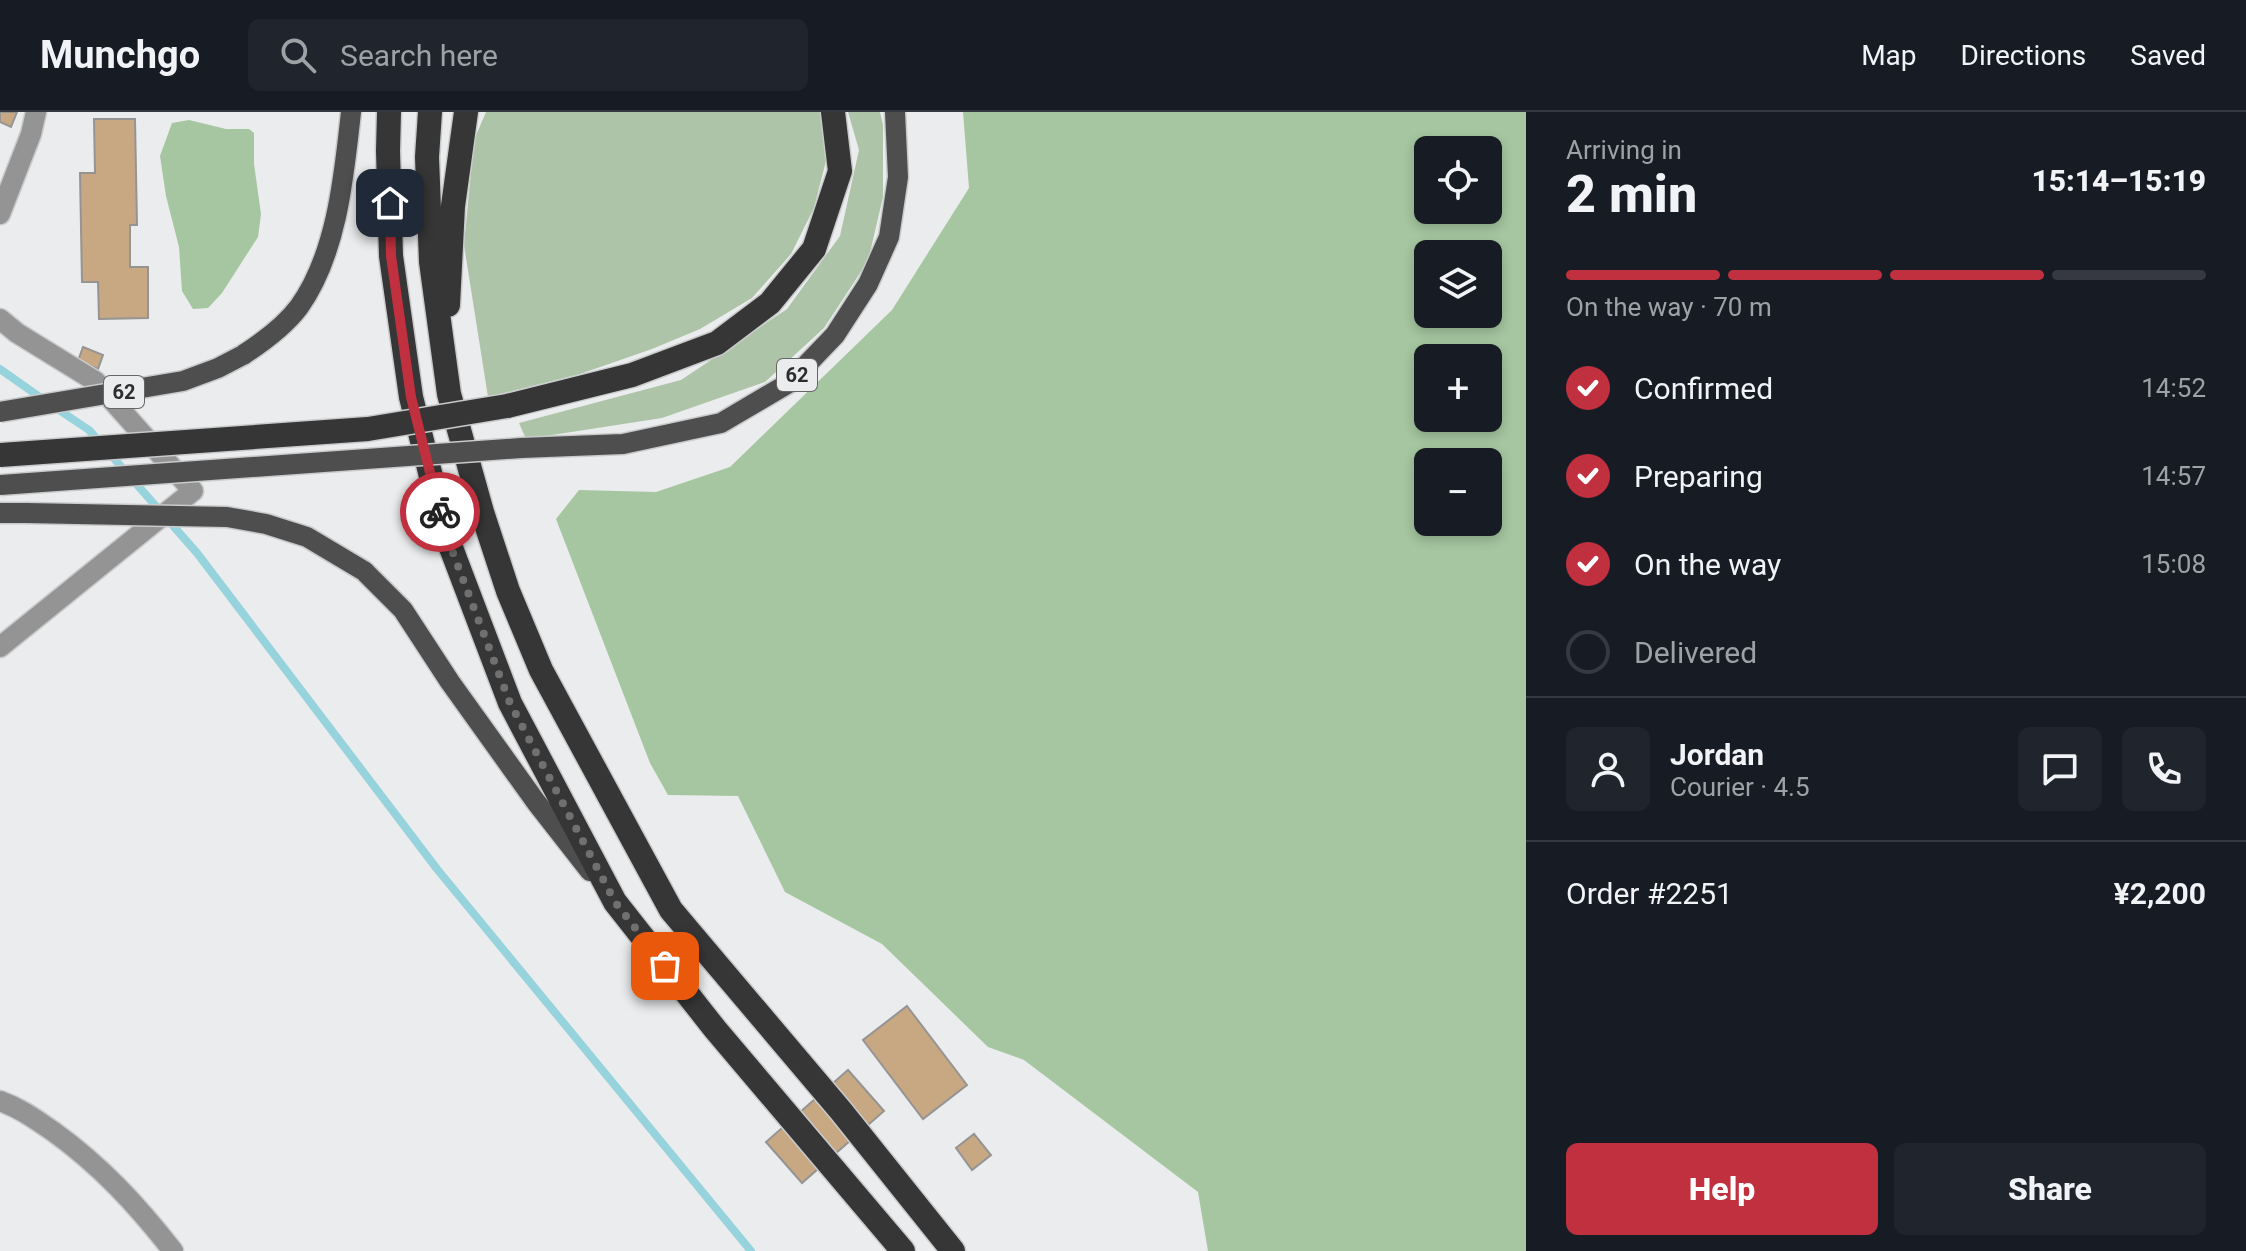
<!DOCTYPE html>
<meta charset="utf-8">
<style>
:root{--surface:#171b24;--page:#20242c;--text:#f1f3f6;--muted:#9ea1a6;--line:#363941;--accent:#c0303e}
body{margin:0;font-family:Roboto,sans-serif;background:var(--page);color:var(--text);height:100vh;display:flex;flex-direction:column;font-size:30px;white-space:nowrap}
*{box-sizing:border-box;margin:0}
p{font-size:26px;color:var(--muted)}
.icon{flex:none;width:44px;height:44px;fill:none;stroke:currentColor;stroke-width:2;stroke-linecap:round;stroke-linejoin:round}
.map{position:relative;flex:1;overflow:hidden}
.drawer{display:flex;flex-direction:column;background:var(--surface);width:720px}
.drawer>*{flex:none}
.buttons{position:absolute;left:1414px;top:24px;display:grid;gap:16px}
.buttons a{display:grid;place-items:center;width:88px;height:88px;border-radius:12px;background:var(--surface);box-shadow:0 4px 12px #0003;font-size:40px}
.pin{position:absolute;display:grid;place-items:center;width:68px;height:68px;color:#fff;margin:-34px;border-radius:16px;box-shadow:0 4px 12px #0006}
.courier{position:absolute;display:grid;place-items:center;width:80px;height:80px;margin:-40px;border:6px solid #c0303e;border-radius:50%;background:#fff;color:#222;box-shadow:0 2px 10px #0007}
.summary em{font-style:normal;font-weight:800}
.summary div{display:flex;flex-direction:column-reverse}
.summary{display:flex;align-items:center;justify-content:space-between;height:136px;padding:0 40px}
h1{font-size:52px;font-weight:800;line-height:60px}
.bar{display:grid;grid-template-columns:repeat(4,1fr);gap:12px 8px;align-content:center;height:96px;padding:0 40px}
.bar i{height:10px;border-radius:6px;background:var(--line)}
.bar .active{background:var(--accent)}
.bar p{grid-column:span 4}
.line{display:flex;align-items:center;gap:20px;padding:0 40px;border-top:2px solid var(--line)}
.line div{flex:1}
.round{display:grid;place-items:center;flex:none;width:84px;height:84px;border-radius:12px;background:var(--page)}
ol{padding:0 40px;list-style:none}
li{display:flex;align-items:center;gap:24px;height:88px}
li p{margin-inline-start:auto}
li .icon{padding:8px;border-radius:50%;background:var(--accent);color:#fff;stroke-width:4}
li:last-child{color:var(--muted)}
li i{width:44px;height:44px;border:4px solid var(--line);border-radius:50%}
.action{display:flex;gap:16px;margin-top:auto;padding:16px 40px}
.action a{flex:1;height:92px;border-radius:12px;background:var(--accent);color:#fff;font-size:32px;font-weight:800;line-height:92px;text-align:center}
.action a+a{background:var(--page);color:var(--text)}
header{display:flex;align-items:center;gap:48px;box-sizing:border-box;height:112px;padding:0 40px;background:var(--surface);border-bottom:2px solid var(--line)}
header strong{font-size:38px}
nav{display:flex;gap:44px;margin-inline-start:auto;font-size:28px}
.search{width:560px;height:72px;background:var(--page);display:flex;align-items:center;gap:20px;box-sizing:border-box;padding:0 28px;border-radius:12px;color:var(--muted);font-size:30px}
main{display:flex;flex:1;min-height:0}
.map>svg:first-child{display:block}
.green{fill:#adc4a9}
.forest{fill:#a5c6a0;fill-rule:evenodd}
.lines{fill:none;stroke-linecap:round;stroke-linejoin:round}
.stream{stroke:#97d3dd;stroke-width:8}
.building{fill:#c8a883;stroke:#959493;stroke-width:2}
.minor-casing{stroke:#c9cacb;stroke-width:23}
.tertiary-casing{stroke:#c9cacb;stroke-width:23}
.primary-casing{stroke:#c9cacb;stroke-width:23}
.motorway-casing{stroke:#c9cacb;stroke-width:27}
.minor{stroke:#959494;stroke-width:20}
.tertiary{stroke:#959494;stroke-width:20}
.primary{stroke:#4f4e4e;stroke-width:20}
.motorway{stroke:#373636;stroke-width:24}
.primary-bridge-casing{stroke:#c9cacb;stroke-width:23;stroke-linecap:butt}
.motorway-bridge-casing{stroke:#c9cacb;stroke-width:27;stroke-linecap:butt}
.primary-bridge{stroke:#4f4e4e;stroke-width:20}
.motorway-bridge{stroke:#373636;stroke-width:24}
.done{stroke:#707071;stroke-width:8;stroke-dasharray:0 14.4}
.route{stroke:#c0303e;stroke-width:10}
.labels{text-anchor:middle;dominant-baseline:central;stroke-width:6;stroke-linejoin:round;paint-order:stroke}
.shield{fill:#ebeced;stroke:#666667;stroke-width:2}
.shield-label{font-size:20px;font-weight:bold;fill:#2d2d2e}
</style>
<header>
<strong>Munchgo</strong>
<div class="search"><svg class="icon" aria-label="search" viewBox="0 0 24 24"><circle cx="10" cy="10" r="6"/><path d="M15 15l6 6"/></svg>Search here</div>
<nav><a>Map</a><a>Directions</a><a>Saved</a></nav>
</header>
<main>
<div class="map">
<svg width="1526" height="1139" viewBox="0 0 1526 1139">
<rect width="100%" height="100%" fill="#ebeced"/>
<!-- green -->
<path class="green" d="M486 0H820L827 45 814 96 791 142 752 186 700 217 652 237 580 262 488 285 464 133 474 28Z
M848 0H880L883 13V85L868 149 824 216 765 270 662 306 526 327 519 311 681 268 787 197 840 124 859 38Z"/>
<!-- forest -->
<path class="forest" d="M963 0H1526V1139H1208L1198 1080 1024 948 988 935 882 832 785 780 738 684 668 683 650 651 556 407 579 378 656 380 730 355 892 198 969 76ZM1428 38H1488V98H1428ZM1428 142H1488V202H1428ZM1428 246H1488V306H1428ZM1428 350H1488V410H1428Z
M189 8 226 17H249L254 21V52L261 102 258 125 222 181 208 196 193 197 182 179 179 135 166 84 160 44 172 11Z"/>
<g class="lines">
<!-- stream -->
<path class="stream" d="M0 257 44 288
M56 296 89 318 197 441 437 757 751 1139"/>
</g>
<!-- building -->
<path class="building" d="M0 0H17L11 15 0 10Z
M94 7H135L137 113H130V155H148V206L99 207 98 170H82L80 61H95Z
M83 235 103 243 98 257 78 249Z
M907 894 967 973 923 1007 863 928Z
M848 958 884 999 802 1071 766 1030Z
M974 1022 991 1043 972 1058 956 1036Z"/>
<g class="lines">
<!-- minor casing -->
<g class="minor-casing">
<path id="minor" d="M0 102 31 22 36 0
M0 207 17 221 95 269 193 379 0 535"/>
</g>
<!-- tertiary casing -->
<g class="tertiary-casing">
<path id="tertiary" d="M0 989C22 997 35 1007 54 1020 101 1054 137 1093 173 1139"/>
</g>
<!-- primary casing -->
<g class="primary-casing">
<path id="primary" d="M243 243C263 230 284 215 299 195 337 142 344 64 351 0
M521 336 623 332 721 311 789 271 835 223 868 172 889 125 898 65 895 0
M0 401H26
M364 459 403 498 450 570 536 690 590 759"/>
</g>
<!-- motorway casing -->
<g class="motorway-casing">
<path id="motorway" d="M389 0 388 39 391 144 411 285 445 420 510 591 615 790 715 917 903 1139
M430 0 427 45 431 150 449 282 482 400 508 479 541 558 671 798 841 999 953 1139
M448 193 453 94 466 0
M507 294 632 263 717 231 770 191 814 137 840 59 833 0"/>
</g>
<!-- minor -->
<use href="#minor" class="minor"/>
<!-- tertiary -->
<use href="#tertiary" class="tertiary"/>
<!-- primary -->
<use href="#primary" class="primary"/>
<!-- motorway -->
<use href="#motorway" class="motorway"/>
<!-- primary-bridge casing -->
<g class="primary-bridge-casing">
<path id="primary-bridge" d="M0 300 183 269 218 256 243 243
M0 373 521 336
M26 401 227 405 266 412 307 425 364 459"/>
</g>
<!-- motorway-bridge casing -->
<g class="motorway-bridge-casing">
<path id="motorway-bridge" d="M0 343 368 317 507 294"/>
</g>
<!-- primary-bridge -->
<use href="#primary-bridge" class="primary-bridge"/>
<!-- motorway-bridge -->
<use href="#motorway-bridge" class="motorway-bridge"/>
</g>
<g class="lines">
<!-- done -->
<path class="done" d="M440 400 445 420 510 591 615 790 665 854"/>
<!-- route -->
<path class="route" d="M390 91 391 144 411 285 440 400"/>
</g>
<g class="labels">
<!-- shield labels -->
<g class="shield">
<rect x="777" y="247" width="40" height="32" rx="6"/>
<rect x="104" y="264" width="40" height="32" rx="6"/>
</g>
<g class="shield-label">
<text x="797" y="263">62</text>
<text x="124" y="280">62</text>
</g>
</g>
</svg>
<div class="buttons">
<a><svg class="icon" aria-label="locate" viewBox="0 0 24 24"><circle cx="12" cy="12" r="6"/><path d="M12 2v4M12 18v4M2 12h4M18 12h4"/></svg></a>
<a><svg class="icon" aria-label="layers" viewBox="0 0 24 24"><path d="M12 4l9 5-9 5-9-5zM3 14l9 5 9-5"/></svg></a>
<a>+</a>
<a>−</a>
</div>
<div class="pin" style="left:665px;top:854px;background:#ea580c"><svg class="icon" aria-label="bag" viewBox="0 0 24 24"><path d="M5 8h14l-1 12H6zM9 8a3 3 0 0 1 6 0"/></svg></div>
<div class="pin" style="left:390px;top:91px;background:#1f2937"><svg class="icon" aria-label="home" viewBox="0 0 24 24"><path d="M3 11l9-7 9 7M6 9v11h12V9"/></svg></div>
<div class="courier" style="left:440px;top:400px"><svg class="icon" aria-label="bike" viewBox="0 0 24 24"><circle cx="6" cy="16" r="4"/><circle cx="18" cy="16" r="4"/><path d="M6 16l4-8h5l3 8M10 8l3 8H6M13 5h3"/></svg></div>
</div>
<section class="drawer">
<div class="summary"><div><h1>2 min</h1><p>Arriving in</p></div><em>15:14–15:19</em></div>
<div class="bar"><i class="active"></i><i class="active"></i><i class="active"></i><i></i><p>On the way · 70 m</p></div>
<ol>
<li><svg class="icon" aria-label="check" viewBox="0 0 24 24"><path d="M5 12l5 5 9-10"/></svg>Confirmed<p>14:52</p></li>
<li><svg class="icon" aria-label="check" viewBox="0 0 24 24"><path d="M5 12l5 5 9-10"/></svg>Preparing<p>14:57</p></li>
<li><svg class="icon" aria-label="check" viewBox="0 0 24 24"><path d="M5 12l5 5 9-10"/></svg>On the way<p>15:08</p></li>
<li><i></i>Delivered</li>
</ol>
<div class="line" style="height:144px"><a class="round"><svg class="icon" aria-label="person" viewBox="0 0 24 24"><circle cx="12" cy="8" r="4"/><path d="M4 21q1-7 8-7t8 7"/></svg></a><div><b>Jordan</b><p>Courier · 4.5</p></div><a class="round"><svg class="icon" aria-label="chat" viewBox="0 0 24 24"><path d="M4 5h16v11H9l-5 4z"/></svg></a><a class="round"><svg class="icon" aria-label="phone" viewBox="0 0 24 24"><path d="M5 4h4l2 5-3 2q2 4 5 5l2-3 5 2v4C11 20 4 13 5 4z"/></svg></a></div>
<div class="line" style="height:104px"><div>Order #2251</div><b>¥2,200</b></div>
<div class="action"><a>Help</a><a>Share</a></div>
</section>
</main>
